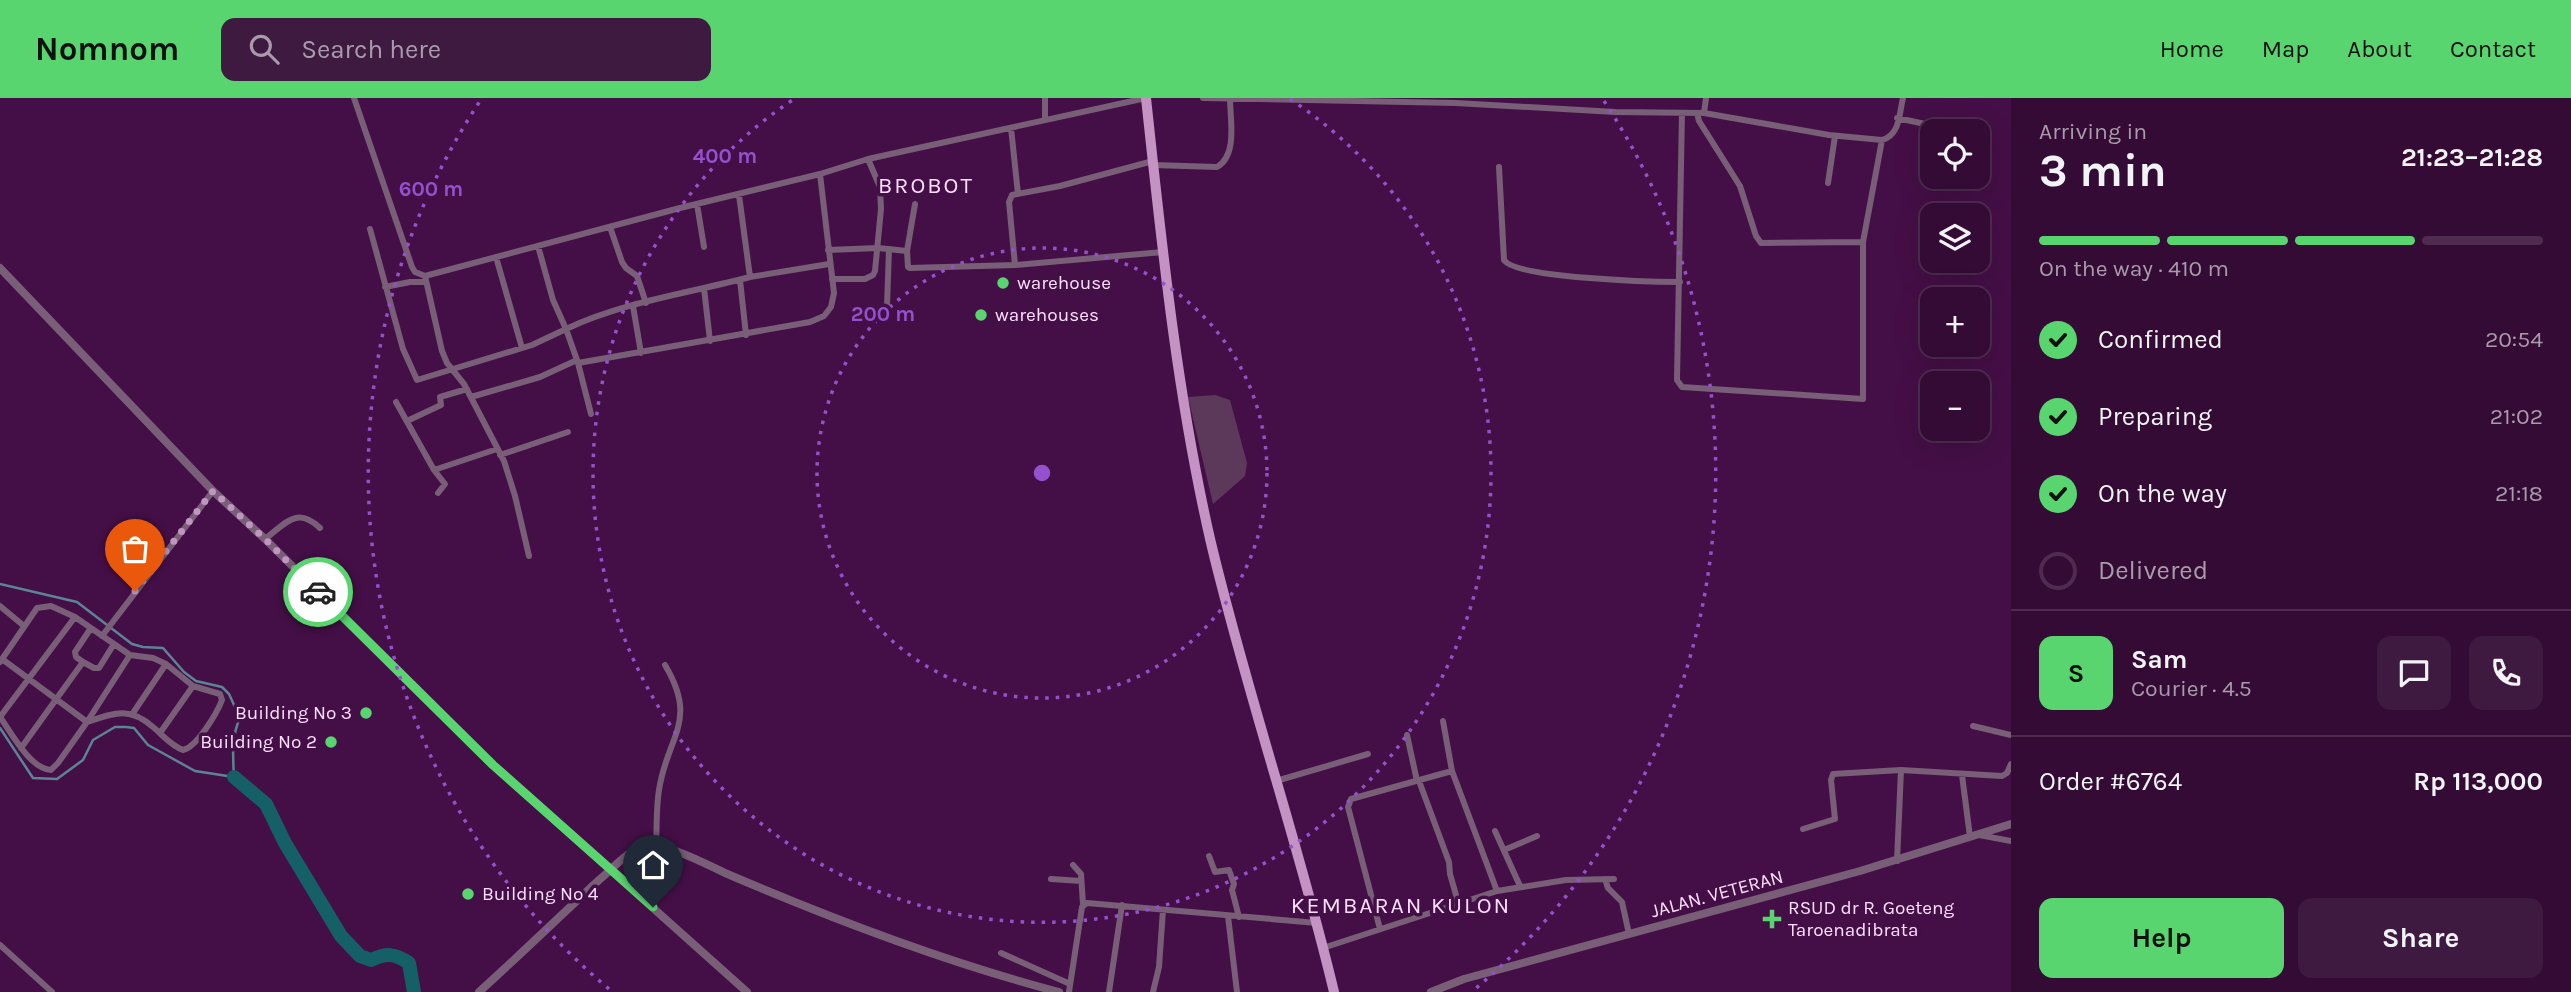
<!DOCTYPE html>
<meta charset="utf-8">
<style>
:root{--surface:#330b34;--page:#3e1940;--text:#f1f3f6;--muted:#a99bac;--line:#4e2b4f;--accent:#59d56f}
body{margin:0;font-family:Karla,sans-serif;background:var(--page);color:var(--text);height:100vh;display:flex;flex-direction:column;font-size:26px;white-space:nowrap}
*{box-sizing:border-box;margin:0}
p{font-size:23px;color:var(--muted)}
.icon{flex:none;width:38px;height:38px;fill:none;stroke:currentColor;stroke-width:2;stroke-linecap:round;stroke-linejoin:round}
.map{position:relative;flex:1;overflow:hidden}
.drawer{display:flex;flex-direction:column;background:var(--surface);width:560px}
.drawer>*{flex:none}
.tools{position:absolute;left:1920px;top:21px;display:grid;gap:14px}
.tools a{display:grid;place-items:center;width:70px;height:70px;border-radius:14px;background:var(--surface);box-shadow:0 7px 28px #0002,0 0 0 2px var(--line);font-size:35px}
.pin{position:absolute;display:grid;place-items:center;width:60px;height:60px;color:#fff;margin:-72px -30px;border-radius:50% 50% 50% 0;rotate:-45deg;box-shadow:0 0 7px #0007}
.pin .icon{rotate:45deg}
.courier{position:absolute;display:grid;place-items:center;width:70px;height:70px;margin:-35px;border:5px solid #59d56f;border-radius:50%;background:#fff;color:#222;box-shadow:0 2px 9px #0007}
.head em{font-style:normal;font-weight:700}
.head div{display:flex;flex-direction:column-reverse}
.head{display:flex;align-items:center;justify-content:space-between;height:119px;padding:0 28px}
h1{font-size:46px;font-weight:700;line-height:52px}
.bar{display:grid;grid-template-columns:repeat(4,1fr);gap:10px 7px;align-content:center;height:84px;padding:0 28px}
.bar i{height:9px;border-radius:5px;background:var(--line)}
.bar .current{background:var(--accent)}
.bar p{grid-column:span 4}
.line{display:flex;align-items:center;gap:18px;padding:0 28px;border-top:2px solid var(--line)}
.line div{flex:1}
.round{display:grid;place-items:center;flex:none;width:74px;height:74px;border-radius:14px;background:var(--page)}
ol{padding:0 28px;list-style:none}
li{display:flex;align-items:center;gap:21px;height:77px}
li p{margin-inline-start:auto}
li .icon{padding:7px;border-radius:50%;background:var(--accent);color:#111;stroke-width:4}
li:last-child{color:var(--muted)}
li i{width:38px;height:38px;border:4px solid var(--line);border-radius:50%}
.primary-button{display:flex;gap:14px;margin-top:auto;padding:14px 28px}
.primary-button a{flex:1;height:80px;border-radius:14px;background:var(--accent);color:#111;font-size:28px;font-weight:700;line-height:80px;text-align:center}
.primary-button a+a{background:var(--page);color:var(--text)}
header{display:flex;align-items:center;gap:42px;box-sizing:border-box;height:98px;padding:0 35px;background:var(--accent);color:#111}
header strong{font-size:33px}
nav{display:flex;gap:38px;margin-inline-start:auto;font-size:24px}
.search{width:490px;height:63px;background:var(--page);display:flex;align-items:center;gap:18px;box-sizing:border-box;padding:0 24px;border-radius:14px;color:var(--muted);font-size:26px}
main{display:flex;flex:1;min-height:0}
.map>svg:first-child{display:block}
.green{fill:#5c395b}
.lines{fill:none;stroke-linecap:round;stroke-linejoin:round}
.stream{stroke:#5b8594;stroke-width:2.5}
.river{stroke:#155f67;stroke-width:14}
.minor{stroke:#785f77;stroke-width:6}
.tertiary{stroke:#785f77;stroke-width:8}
.primary{stroke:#c592c4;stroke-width:10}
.done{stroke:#be96be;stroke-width:7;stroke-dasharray:0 12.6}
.route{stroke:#59d56f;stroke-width:9}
.ring{fill:none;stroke:#9550cc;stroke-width:3.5;stroke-dasharray:3.5 7}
.poi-dot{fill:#59d56f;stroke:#440f46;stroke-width:2.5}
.labels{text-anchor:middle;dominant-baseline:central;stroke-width:7;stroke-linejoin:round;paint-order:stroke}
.poi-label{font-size:19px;fill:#ffdffe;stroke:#440f46;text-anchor:start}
.street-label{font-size:19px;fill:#ffdffe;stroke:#440f46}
.quarter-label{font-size:23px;letter-spacing:2px;fill:#ffdffe;stroke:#440f46}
.centre{fill:#9550cc;stroke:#440f46;stroke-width:3.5}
.ring-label{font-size:21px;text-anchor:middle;font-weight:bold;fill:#9550cc;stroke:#440f46;stroke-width:7;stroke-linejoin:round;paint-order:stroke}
</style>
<header>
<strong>Nomnom</strong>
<div class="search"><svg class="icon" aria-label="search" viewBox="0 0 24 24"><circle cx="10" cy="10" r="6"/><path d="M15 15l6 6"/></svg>Search here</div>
<nav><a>Home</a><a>Map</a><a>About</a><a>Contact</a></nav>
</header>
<main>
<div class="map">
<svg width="2011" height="894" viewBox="0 0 2011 894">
<rect width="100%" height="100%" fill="#440f46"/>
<!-- green -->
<path class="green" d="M1215 297 1230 302 1247 365 1245 378 1213 406 1188 299Z"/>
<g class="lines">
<!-- stream -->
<path class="stream" d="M0 486 77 504 132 546 143 549 163 550 184 574 196 583 222 589 229 596 240 620C231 639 233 658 234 679L195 673 148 647 134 630 126 629H115L93 642 83 662 57 681 33 680 0 630"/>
<!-- river -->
<path class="river" d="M234 679 266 706 285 745 341 838 360 858 371 862C386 855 394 855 409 865L414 894"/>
<!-- minor -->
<path class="minor" d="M354 0 412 169 415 174 425 178 680 110 820 76 868 61 1146 0
M1203 0 1456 5 1615 14 1704 15 1829 37 1882 42C1900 37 1899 16 1903 0
M1682 15 1677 282 1682 289 1863 301V144L1882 42
M1697 15 1699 23 1740 88 1756 138 1761 145 1863 144
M1704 15 1706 0
M1897 20 1958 33
M1045 22V0
M1011 30 1018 96
M1153 67 1217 69C1238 57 1230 21 1230 0
M1499 69 1504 162C1515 180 1653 184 1680 184
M1828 85 1835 38
M697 106 704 149
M915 106 907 153 908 169 910 170 1015 167 1163 154
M610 129 622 164 626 170 637 178 646 205
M370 131 403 251 417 282 532 247 566 231 578 265 810 224 824 218 831 209 834 195 820 76
M538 148 553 202 566 231C623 204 689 195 750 179L739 97
M828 152 878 150 907 153
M496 159 522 250
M1015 167 1009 104 1012 97 1060 88 1153 63
M425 178 442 253 447 265 464 286 504 363 515 398 529 458
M750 179 829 166
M832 181H865L873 177 875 173 881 111 880 89 868 61
M740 182 746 237
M385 189 410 184H426
M704 190 710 243
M633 208 641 255
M887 208 889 151
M578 265 591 316
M471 299 540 279 577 262
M396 304 434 372 445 386 438 395
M407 323 441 307 440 299 467 291
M500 357 568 334
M434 372 497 351
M265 441C286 425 297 408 320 430
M0 508 24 528
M102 538 213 393
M0 564 37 510 51 508 75 519 130 557 153 560 166 566 193 588 220 596 222 602C217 615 197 649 183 652 170 647 164 638 153 629 129 608 114 615 87 624L2 561
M83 564 76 559 75 554 91 530
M133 615 166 566
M0 619C11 634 30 671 51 672L58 665 87 624 130 557
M0 619 75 519
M1443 623 1452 673
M1973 628 2011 637
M160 635 193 588
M1407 637 1417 683
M21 650 83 564 94 570H99L114 546
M1962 677 1970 739
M1276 683 1368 656
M1419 683 1449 764 1450 776 1458 804
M1803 731 1835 721 1831 682 1833 676 1901 672
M1495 733 1520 788
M1979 737 2011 743
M656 748C657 729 656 710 659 692 667 638 699 624 665 567
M1504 752 1537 738
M1209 758 1215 774 1229 772 1234 786 1232 792 1239 819
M1897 763 1901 672 2002 678 2007 675 2011 666
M1073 767 1081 776 1083 806
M1051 781 1081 783
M1605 781 1608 790 1622 804 1629 836
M1228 818 1237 894
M1380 831 1348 709 1351 701 1452 673 1497 793
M0 847 52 894
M1323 850 1497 793 1566 782 1614 781
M1001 855 1070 886
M1069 894 1082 809 1087 805 1317 825
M1109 894 1122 807
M1153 894 1159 869 1163 812"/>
<!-- tertiary -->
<path class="tertiary" d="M0 170 213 393 265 441 493 667 747 894
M479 894C520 857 559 819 599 782 611 772 626 755 640 749 660 741 706 766 725 775 830 820 948 865 1059 894
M1431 894 1464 881 1860 773 2011 726"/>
<!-- primary -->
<path class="primary" d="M1146 0C1162 149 1177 298 1211 445 1247 596 1298 743 1334 894"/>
</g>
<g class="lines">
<!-- done -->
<path class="done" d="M135 493 213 393 265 441 318 494"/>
<!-- route -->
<path class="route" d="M318 494 493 667 653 809"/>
</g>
<!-- distance rings -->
<g class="ring">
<circle cx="1042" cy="375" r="225"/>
<path d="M1290 1A449 449 0 1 1 794 1"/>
<path d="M609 891A674 674 0 0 1 480 3M1604 3A674 674 0 0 1 1475 891"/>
</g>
<!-- markers -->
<g class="poi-dot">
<circle cx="1003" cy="185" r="7"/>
<circle cx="981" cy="217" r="7"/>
<circle cx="366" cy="615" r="7"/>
<circle cx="331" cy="644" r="7"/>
<circle cx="468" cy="796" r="7"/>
<path d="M1768.5 810.5h7v7h7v7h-7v7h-7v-7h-7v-7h7z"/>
</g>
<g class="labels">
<!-- poi labels -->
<g class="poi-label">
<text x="1017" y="185">warehouse</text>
<text x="995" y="217">warehouses</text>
<text x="352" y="615" text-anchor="end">Building No 3</text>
<text x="317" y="644" text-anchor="end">Building No 2</text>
<text x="482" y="796">Building No 4</text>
<text x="1788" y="810">RSUD dr R. Goeteng<tspan x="1788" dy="22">Taroenadibrata</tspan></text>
</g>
<!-- street labels -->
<g class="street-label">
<text transform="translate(1717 796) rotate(-15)">JALAN. VETERAN</text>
</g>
<!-- quarter labels -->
<g class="quarter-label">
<text x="926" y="87">BROBOT</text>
<text x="1401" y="807">KEMBARAN KULON</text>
</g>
</g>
<circle cx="1042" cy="375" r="10" class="centre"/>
<g class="ring-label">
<text x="725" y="65">400 m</text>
<text x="431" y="98">600 m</text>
<text x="883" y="223">200 m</text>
</g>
</svg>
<div class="tools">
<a><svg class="icon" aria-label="locate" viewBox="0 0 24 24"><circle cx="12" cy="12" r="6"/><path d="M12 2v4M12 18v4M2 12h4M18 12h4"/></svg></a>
<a><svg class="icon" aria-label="layers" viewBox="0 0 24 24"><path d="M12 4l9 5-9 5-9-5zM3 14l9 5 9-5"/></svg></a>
<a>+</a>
<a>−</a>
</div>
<div class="pin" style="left:135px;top:493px;background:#ea580c"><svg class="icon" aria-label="bag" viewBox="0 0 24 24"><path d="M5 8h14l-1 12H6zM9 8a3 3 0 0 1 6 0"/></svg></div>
<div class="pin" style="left:653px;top:809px;background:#1f2937"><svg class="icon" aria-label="home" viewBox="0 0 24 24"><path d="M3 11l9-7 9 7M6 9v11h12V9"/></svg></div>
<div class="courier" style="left:318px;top:494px"><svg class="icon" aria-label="car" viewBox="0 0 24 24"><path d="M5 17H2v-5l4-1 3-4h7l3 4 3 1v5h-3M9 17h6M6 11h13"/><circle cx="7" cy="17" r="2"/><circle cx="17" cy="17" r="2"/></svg></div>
</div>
<section class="drawer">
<div class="head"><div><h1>3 min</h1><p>Arriving in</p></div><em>21:23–21:28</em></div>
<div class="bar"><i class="current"></i><i class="current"></i><i class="current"></i><i></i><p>On the way · 410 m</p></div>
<ol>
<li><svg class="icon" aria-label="check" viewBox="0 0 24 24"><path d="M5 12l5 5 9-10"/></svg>Confirmed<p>20:54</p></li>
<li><svg class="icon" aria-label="check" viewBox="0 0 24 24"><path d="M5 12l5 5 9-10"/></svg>Preparing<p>21:02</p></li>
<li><svg class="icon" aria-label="check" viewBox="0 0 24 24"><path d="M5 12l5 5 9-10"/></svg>On the way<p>21:18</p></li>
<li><i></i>Delivered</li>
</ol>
<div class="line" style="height:126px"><b class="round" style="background:var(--accent);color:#111">S</b><div><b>Sam</b><p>Courier · 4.5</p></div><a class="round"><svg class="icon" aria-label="chat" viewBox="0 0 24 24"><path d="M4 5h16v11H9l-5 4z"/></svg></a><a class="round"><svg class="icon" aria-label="phone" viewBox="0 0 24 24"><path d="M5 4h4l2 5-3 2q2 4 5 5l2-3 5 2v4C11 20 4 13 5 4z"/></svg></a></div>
<div class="line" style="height:91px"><div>Order #6764</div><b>Rp 113,000</b></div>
<div class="primary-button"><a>Help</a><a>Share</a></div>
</section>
</main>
